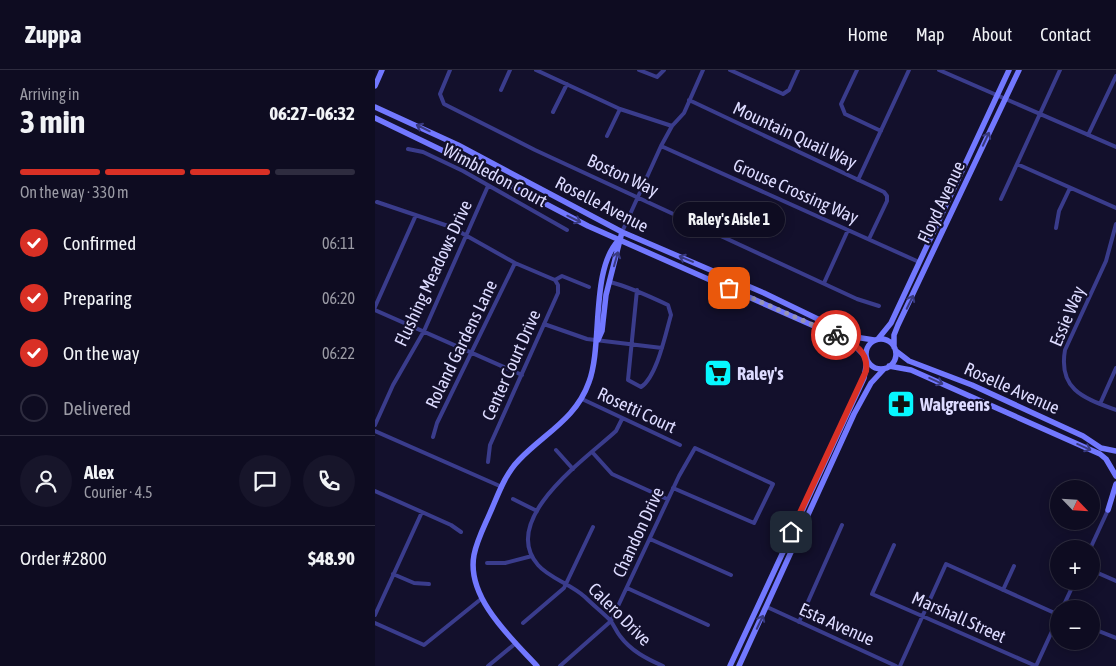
<!DOCTYPE html>
<meta charset="utf-8">
<style>
:root{--surface:#0e0c21;--page:#17152a;--text:#f1f3f6;--muted:#9b9ba5;--line:#2e2c3f;--accent:#d93025}
body{margin:0;font-family:"Asap Condensed",sans-serif;background:var(--page);color:var(--text);height:100vh;display:flex;flex-direction:column;font-size:19px;white-space:nowrap}
*{box-sizing:border-box;margin:0}
p{font-size:16px;color:var(--muted)}
.icon{flex:none;width:28px;height:28px;fill:none;stroke:currentColor;stroke-width:2;stroke-linecap:round;stroke-linejoin:round}
.map{position:relative;flex:1;overflow:hidden}
.drawer{display:flex;flex-direction:column;background:var(--surface);width:375px}
.drawer>*{flex:none}
.needle{width:32px;rotate:115deg}
.fabs{position:absolute;left:675px;top:410px;display:grid;gap:10px}
.fabs a{display:grid;place-items:center;width:50px;height:50px;border-radius:50%;background:var(--surface);box-shadow:0 2px 12px #0003,0 0 0 1px var(--line);font-size:25px}
.pin{position:absolute;display:grid;place-items:center;width:42px;height:42px;color:#fff;margin:-21px;border-radius:10px;box-shadow:0 2px 8px #0006}
.courier{position:absolute;display:grid;place-items:center;width:50px;height:50px;margin:-25px;border:4px solid #d93025;border-radius:50%;background:#fff;color:#222;box-shadow:0 1px 6px #0007}
.bubble{position:absolute;height:35px;border-radius:18px;background:var(--surface);box-shadow:0 2px 12px #0003,0 0 0 1px var(--line);font-size:16px;font-weight:700;line-height:35px;text-align:center}
.summary em{font-style:normal;font-weight:700}
.summary div{display:flex;flex-direction:column-reverse}
.summary{display:flex;align-items:center;justify-content:space-between;height:85px;padding:0 20px}
h1{font-size:32px;font-weight:700;line-height:38px}
.bar{display:grid;grid-template-columns:repeat(4,1fr);gap:8px 5px;align-content:center;height:60px;padding:0 20px}
.bar i{height:6px;border-radius:4px;background:var(--line)}
.bar .current{background:var(--accent)}
.bar p{grid-column:span 4}
.line{display:flex;align-items:center;gap:12px;padding:0 20px;border-top:1px solid var(--line)}
.line div{flex:1}
.round{display:grid;place-items:center;flex:none;width:52px;height:52px;border-radius:26px;background:var(--page)}
ol{padding:0 20px;list-style:none}
li{display:flex;align-items:center;gap:15px;height:55px}
li p{margin-inline-start:auto}
li .icon{padding:5px;border-radius:50%;background:var(--accent);color:#fff;stroke-width:4}
li:last-child{color:var(--muted)}
li i{width:28px;height:28px;border:2px solid var(--line);border-radius:50%}
header{display:flex;align-items:center;gap:30px;box-sizing:border-box;height:70px;padding:0 25px;background:var(--surface);border-bottom:1px solid var(--line)}
header strong{font-size:24px}
nav{display:flex;gap:28px;margin-inline-start:auto;font-size:18px}
main{display:flex;flex:1;min-height:0}
.map>svg:first-child{display:block}
.lines{fill:none;stroke-linecap:round;stroke-linejoin:round}
.street{stroke:#3a3c8c;stroke-width:4}
.secondary{stroke:#7278ff;stroke-width:5.5}
.oneway{stroke:#393a80}
.done{stroke:#9694b5;stroke-width:5;stroke-dasharray:0 9}
.route{stroke:#d93025;stroke-width:6}
.labels{text-anchor:middle;dominant-baseline:central;stroke-width:4.5;stroke-linejoin:round;paint-order:stroke}
.street-label{font-size:18px;fill:#dddbff;stroke:#13102c}
.poi-label{font-size:18px;font-weight:bold;fill:#dddbff;stroke:#13102c;text-anchor:start}
</style>
<header>
<strong>Zuppa</strong>
<nav><a>Home</a><a>Map</a><a>About</a><a>Contact</a></nav>
</header>
<main>
<section class="drawer">
<div class="summary"><div><h1>3 min</h1><p>Arriving in</p></div><em>06:27–06:32</em></div>
<div class="bar"><i class="current"></i><i class="current"></i><i class="current"></i><i></i><p>On the way · 330 m</p></div>
<ol>
<li><svg class="icon" aria-label="check" viewBox="0 0 24 24"><path d="M5 12l5 5 9-10"/></svg>Confirmed<p>06:11</p></li>
<li><svg class="icon" aria-label="check" viewBox="0 0 24 24"><path d="M5 12l5 5 9-10"/></svg>Preparing<p>06:20</p></li>
<li><svg class="icon" aria-label="check" viewBox="0 0 24 24"><path d="M5 12l5 5 9-10"/></svg>On the way<p>06:22</p></li>
<li><i></i>Delivered</li>
</ol>
<div class="line" style="height:90px"><a class="round"><svg class="icon" aria-label="person" viewBox="0 0 24 24"><circle cx="12" cy="8" r="4"/><path d="M4 21q1-7 8-7t8 7"/></svg></a><div><b>Alex</b><p>Courier · 4.5</p></div><a class="round"><svg class="icon" aria-label="chat" viewBox="0 0 24 24"><path d="M4 5h16v11H9l-5 4z"/></svg></a><a class="round"><svg class="icon" aria-label="phone" viewBox="0 0 24 24"><path d="M5 4h4l2 5-3 2q2 4 5 5l2-3 5 2v4C11 20 4 13 5 4z"/></svg></a></div>
<div class="line" style="height:65px"><div>Order #2800</div><b>$48.90</b></div>
</section>
<div class="map">
<svg width="741" height="596" viewBox="0 0 741 596">
<rect width="100%" height="100%" fill="#13102c"/>
<g class="lines">
<!-- street -->
<path class="street" d="M75 0 65 24 69 34 160 80 482 229 504 236
M161 0 245 39 297 56
M264 0 282 7 289 0
M355 0 408 24 414 20 423 0
M482 0 466 34 470 44 506 61
M564 0 741 77
M126 20 135 0
M314 30 509 122 512 126V131L494 169
M178 42 192 14
M713 65 741 6
M232 66 245 39
M286 76 544 192
M33 79 48 82 88 101 192 160
M642 94 741 138
M483 110 534 0
M626 129 685 0
M2 132 76 157 140 193 180 210 183 215V223L115 375 113 392
M741 154 731 191 690 280C683 320 709 328 741 340
M681 158 684 141 695 118
M247 162 286 76 297 56 309 43 328 0
M180 210 187 206 214 217
M235 212C255 217 274 226 293 235L296 245C291 262 282 307 266 317L253 310 262 220
M449 213 473 160
M0 237 41 145
M0 240 147 305
M169 254 212 269 287 278
M207 329 305 375
M725 334 741 298
M247 349 241 361C213 387 123 449 163 495 174 508 196 514 210 527 218 535 227 542 235 550 239 555 241 561 245 566 256 581 272 589 288 596
M0 355 18 315 49 261 113 116
M0 361 127 417
M58 367 62 353 140 193
M181 380 198 399
M218 383 237 404 292 429
M0 421 76 455 86 462
M138 429 162 441
M275 469 356 505
M519 475 497 524 661 596
M715 479 733 440
M112 493H130L157 486
M716 500 741 511
M18 504 39 513 54 514
M252 518 333 555
M628 520 639 496
M392 537 521 596
M687 539 700 511
M0 545 47 442
M424 552 467 455
M0 553 49 575 106 529
M148 553 189 518 218 457
M716 558 741 568
M113 596 141 573
M185 596 236 551 304 406 320 378 398 414 379 453 298 418
M525 596 571 494 684 545
M661 596 684 546"/>
<!-- secondary -->
<path class="secondary" d="M0 16 7 0
M0 37 83 75 247 162 389 223 480 267 499 270
M0 48 83 88 213 156 464 267 480 276 491 287
M491 284a15 15 0 1 1 30 0a15 15 0 1 1-30 0Z
M503 269 516 253 634 0
M223 270 227 261 231 225 247 162
M519 277V265L523 255 644 0
M521 281 534 291 597 315 708 366 726 378 741 381
M514 296 536 300 725 384 731 389 741 406
M733 440 741 414
M162 596C136 568 91 527 99 485 102 470 109 457 115 443 123 425 130 404 144 390 170 363 201 349 214 312 228 275 215 199 244 170
M355 596 489 308 492 291
M364 596 479 344 496 313 509 299"/>
</g>
<!-- one-way arrows -->
<defs><path id="oneway-shaft" d="M-6 0H5M1.5-3L5.5 0L1.5 3" fill="none" stroke-width="1.6" stroke-linecap="round" stroke-linejoin="round" transform="scale(1.25)"/></defs>
<g class="oneway">
<use href="#oneway-shaft" transform="translate(48 58) rotate(-154)"/>
<use href="#oneway-shaft" transform="translate(611 69) rotate(-65)"/>
<use href="#oneway-shaft" transform="translate(199 149) rotate(26)"/>
<use href="#oneway-shaft" transform="translate(241 189) rotate(-74)"/>
<use href="#oneway-shaft" transform="translate(311 189) rotate(-157)"/>
<use href="#oneway-shaft" transform="translate(535 232) rotate(-64)"/>
<use href="#oneway-shaft" transform="translate(561 311) rotate(24)"/>
<use href="#oneway-shaft" transform="translate(709 377) rotate(24)"/>
<use href="#oneway-shaft" transform="translate(385 552) rotate(-65)"/>
</g>
<g class="lines">
<!-- done -->
<path class="done" d="M354 218 461 265"/>
<!-- route -->
<path class="route" d="M416 462 491 301C494 280 477 273 461 265"/>
</g>
<!-- icons -->
<defs>
<g id="supermarket-square" transform="scale(1.4375)"><rect x="-9" y="-9" width="18" height="18" rx="4" fill="#07f7ff" stroke="#13102c"/><path d="M-6-5.5h2.5l.6 2H6L4.5 2H-2.5L-4.4-4H-6ZM-1.5 3.2a1.3 1.3 0 1 0 .1 0ZM3 3.2a1.3 1.3 0 1 0 .1 0Z" fill="#111"/></g>
<g id="pharmacy-square" transform="scale(1.4375)"><rect x="-9" y="-9" width="18" height="18" rx="4" fill="#07f7ff" stroke="#13102c"/><path d="M-2-6h4v4h4v4h-4v4h-4v-4h-4v-4h4Z" fill="#111"/></g>
</defs>
<g fill-rule="evenodd">
<use href="#supermarket-square" x="343" y="303"/>
<use href="#pharmacy-square" x="526" y="334"/>
</g>
<g class="labels">
<!-- street labels -->
<g class="street-label">
<text transform="translate(420 65) rotate(25)">Mountain Quail Way</text>
<text transform="translate(120 105) rotate(28)">Wimbledon Court</text>
<text transform="translate(248 105) rotate(25)">Boston Way</text>
<text transform="translate(421 121) rotate(24)">Grouse Crossing Way</text>
<text transform="translate(566 132) rotate(-65)">Floyd Avenue</text>
<text transform="translate(227 134) rotate(27)">Roselle Avenue</text>
<text transform="translate(58 203) rotate(-65)">Flushing Meadows Drive</text>
<text transform="translate(692 246) rotate(-67)">Essie Way</text>
<text transform="translate(86 274) rotate(-64)">Roland Gardens Lane</text>
<text transform="translate(136 295) rotate(-66)">Center Court Drive</text>
<text transform="translate(637 318) rotate(24)">Roselle Avenue</text>
<text transform="translate(262 340) rotate(25)">Rosetti Court</text>
<text transform="translate(263 462) rotate(-65)">Chandon Drive</text>
<text transform="translate(245 544) rotate(45)">Calero Drive</text>
<text transform="translate(584 547) rotate(24)">Marshall Street</text>
<text transform="translate(462 554) rotate(24)">Esta Avenue</text>
</g>
<!-- poi labels -->
<g class="poi-label">
<text x="362" y="303">Raley's</text>
<text x="545" y="334">Walgreens</text>
</g>
</g>
</svg>
<div class="fabs">
<a><svg class="needle" viewBox="-14 -14 28 28"><path d="M0-13l5 13h-10z" fill="#e53935"/><path d="M0 13l5-13h-10z" fill="#9b9ba5"/></svg></a>
<a>+</a>
<a>−</a>
</div>
<div class="pin" style="left:354px;top:218px;background:#ea580c"><svg class="icon" aria-label="bag" viewBox="0 0 24 24"><path d="M5 8h14l-1 12H6zM9 8a3 3 0 0 1 6 0"/></svg></div>
<div class="pin" style="left:416px;top:462px;background:#1f2937"><svg class="icon" aria-label="home" viewBox="0 0 24 24"><path d="M3 11l9-7 9 7M6 9v11h12V9"/></svg></div>
<div class="courier" style="left:461px;top:265px"><svg class="icon" aria-label="bike" viewBox="0 0 24 24"><circle cx="6" cy="16" r="4"/><circle cx="18" cy="16" r="4"/><path d="M6 16l4-8h5l3 8M10 8l3 8H6M13 5h3"/></svg></div>
<div class="bubble" style="left:298px;top:132px;width:112px">Raley's Aisle 1</div>
</div>
</main>
